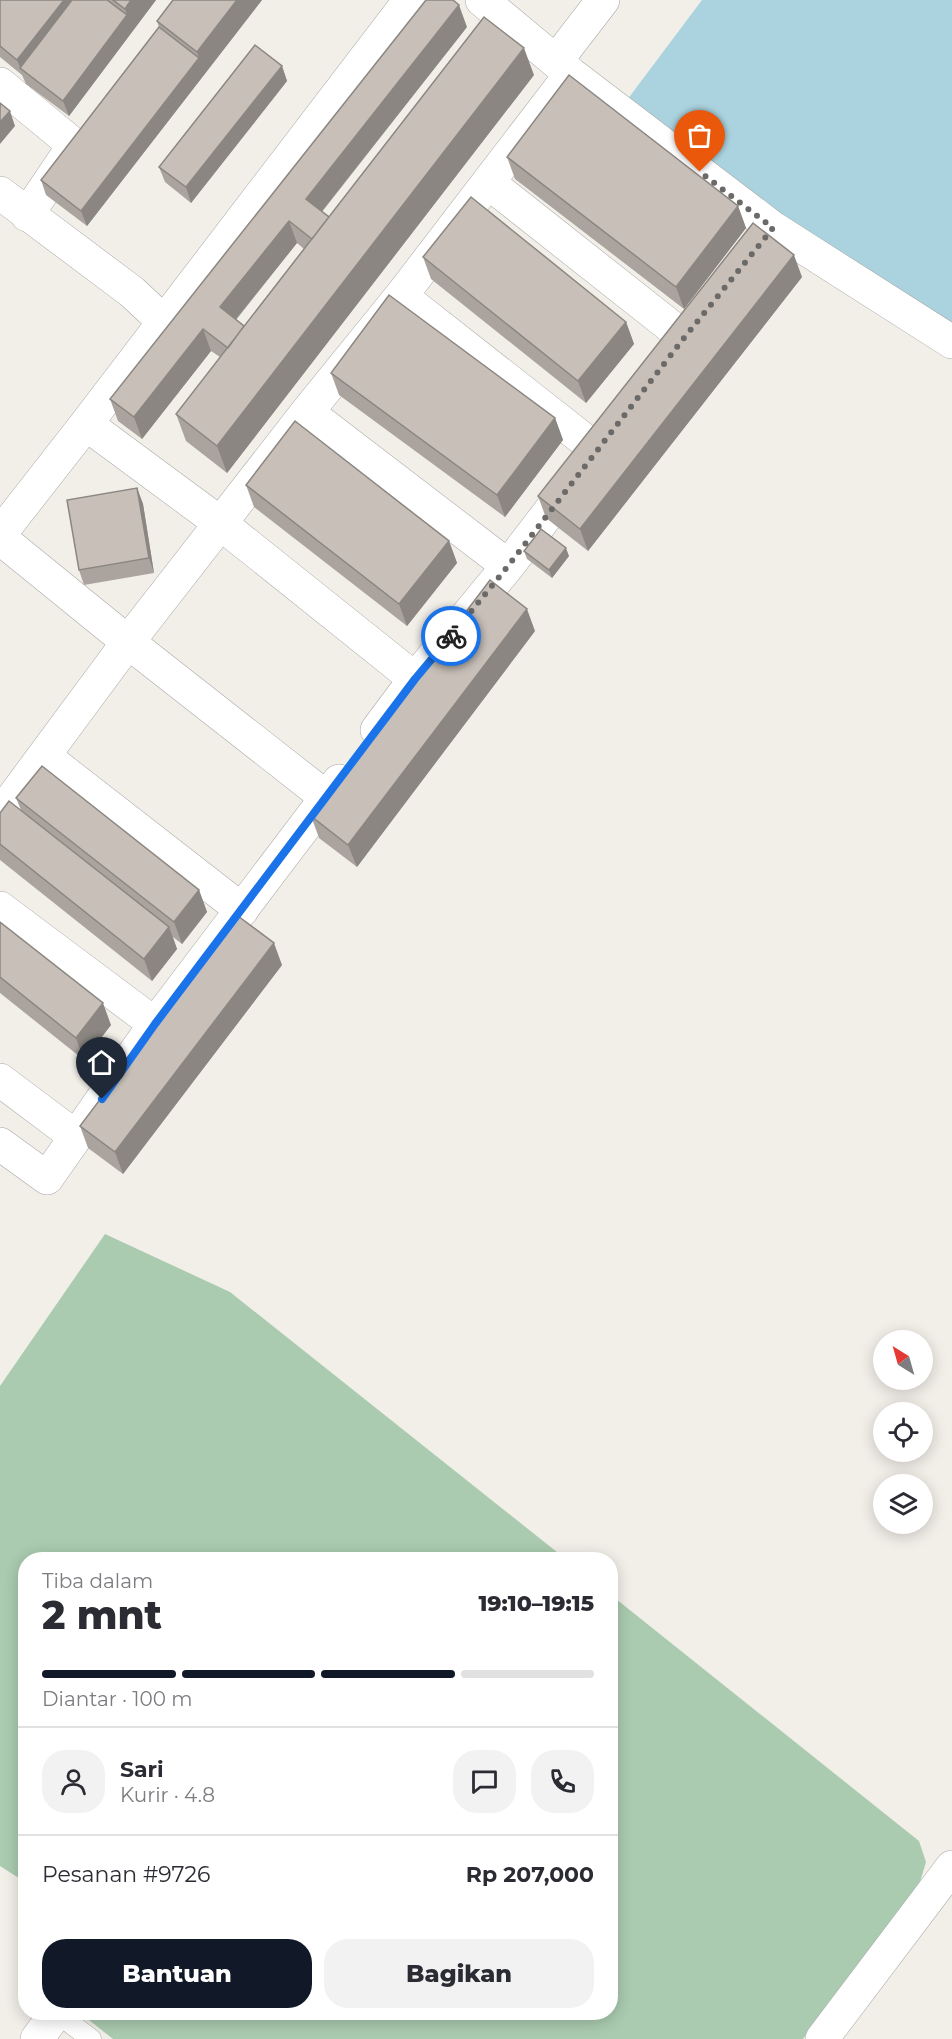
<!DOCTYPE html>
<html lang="id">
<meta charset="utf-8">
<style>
:root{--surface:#fff;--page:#f2f2f3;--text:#2b2b33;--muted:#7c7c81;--line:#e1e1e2;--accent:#111827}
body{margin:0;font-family:Montserrat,sans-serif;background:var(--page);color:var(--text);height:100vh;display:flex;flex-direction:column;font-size:22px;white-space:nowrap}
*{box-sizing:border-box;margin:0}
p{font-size:20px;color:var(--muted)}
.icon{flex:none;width:33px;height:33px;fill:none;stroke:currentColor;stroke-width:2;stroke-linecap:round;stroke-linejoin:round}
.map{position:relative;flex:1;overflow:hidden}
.drawer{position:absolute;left:18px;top:1552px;width:600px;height:468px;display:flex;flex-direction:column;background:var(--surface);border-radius:24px;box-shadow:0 3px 15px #0003}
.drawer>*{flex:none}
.needle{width:39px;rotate:323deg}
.controls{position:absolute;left:873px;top:1330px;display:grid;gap:12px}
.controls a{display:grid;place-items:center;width:60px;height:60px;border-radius:50%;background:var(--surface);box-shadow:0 3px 15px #0003;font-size:30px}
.pin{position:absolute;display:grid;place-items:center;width:51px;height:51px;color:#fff;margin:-62px -26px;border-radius:50% 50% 50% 0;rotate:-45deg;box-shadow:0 0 6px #0007}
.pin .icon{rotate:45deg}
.courier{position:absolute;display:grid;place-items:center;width:60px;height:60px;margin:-30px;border:4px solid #1a73e8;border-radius:50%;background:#fff;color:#222;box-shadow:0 2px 8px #0007}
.overview em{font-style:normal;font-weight:800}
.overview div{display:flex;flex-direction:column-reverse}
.overview{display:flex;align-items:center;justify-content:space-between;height:102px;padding:0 24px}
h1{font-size:39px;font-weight:800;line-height:45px}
.bar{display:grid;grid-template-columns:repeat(4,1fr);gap:9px 6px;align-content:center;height:72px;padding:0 24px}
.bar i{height:8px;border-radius:4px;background:var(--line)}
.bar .current{background:var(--accent)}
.bar p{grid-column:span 4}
.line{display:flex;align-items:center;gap:15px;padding:0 24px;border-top:2px solid var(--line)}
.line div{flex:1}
.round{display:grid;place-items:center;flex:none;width:63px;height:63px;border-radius:24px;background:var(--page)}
.button{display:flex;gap:12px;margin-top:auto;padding:12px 24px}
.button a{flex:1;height:69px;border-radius:24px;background:var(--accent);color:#fff;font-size:24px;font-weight:800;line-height:69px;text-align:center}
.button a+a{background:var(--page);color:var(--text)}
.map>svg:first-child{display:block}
.cemetery{fill:#aacbaf}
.water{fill:#aad3df}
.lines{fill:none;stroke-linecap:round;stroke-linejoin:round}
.service-casing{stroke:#a9a9a9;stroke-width:21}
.minor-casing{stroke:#a9a9a9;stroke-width:34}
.service{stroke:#fff;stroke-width:20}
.minor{stroke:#fff;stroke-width:33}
.wall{fill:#aba49e;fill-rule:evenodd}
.shaded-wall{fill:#8b8681}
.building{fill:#c7bfb8;stroke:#8b8681;stroke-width:1.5}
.done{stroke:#6b6a68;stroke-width:6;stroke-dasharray:0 10.8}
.route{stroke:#1a73e8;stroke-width:8}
</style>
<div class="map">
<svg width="952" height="2039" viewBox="0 0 952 2039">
<rect width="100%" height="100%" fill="#f2efe9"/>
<!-- cemetery -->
<path class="cemetery" d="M105 1234 230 1292 567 1560H26L25 1882 0 1866V1386Z
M611 1595 919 1841 926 1862 917 1892 803 2039H113L80 2013H610Z"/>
<!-- water -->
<path class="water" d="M702 0H952V328L802 236 624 104Z"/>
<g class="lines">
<!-- service casing -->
<g class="service-casing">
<path id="service" d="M57 2013 91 2039"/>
</g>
<!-- minor casing -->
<g class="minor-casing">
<path id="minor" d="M482 0 571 74 773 228 952 342
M556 61 603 0
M0 84 74 145
M489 183 684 337
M0 193 132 292 163 321
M27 215 70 151
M740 268 773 228
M401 296 597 450
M307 412 508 566
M86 424 220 523 415 679
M0 534 86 424 410 0
M0 538 128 642 327 798
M377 730 415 679 508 566 573 481
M44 756 242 910
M0 815 128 642 307 412 401 296 571 74
M0 908 155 1024
M0 1080 76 1137
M0 1144 47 1178 155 1024 339 781
M37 2039 56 2013
M822 2039 952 1867"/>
</g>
<!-- service -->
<use href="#service" class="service"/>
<!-- minor -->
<use href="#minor" class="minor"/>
</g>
<!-- wall -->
<path class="wall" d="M0 0H156L69 116 26 84 22 75 0 57Z
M262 0 87 226 46 195 41 180 159 27 157 21Z
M467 27 322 212 329 217 534 75 227 473 186 441 176 414 220 357 211 351 142 439 118 421 110 399ZM297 243 304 249 244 326 236 320Z
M282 66 287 81 191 203 165 182 159 167Z
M507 157 738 206 746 228 684 309 515 179Z
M423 257 626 322 634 344 586 403 431 279Z
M802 277 588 551 546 518 538 496Z
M331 373 555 418 563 440 505 517 339 395Z
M246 485 449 541 457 563 407 626 254 507Z
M137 488 143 504 154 573 84 585 79 570Z
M524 551 569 556 552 578 527 559Z
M535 631 357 867 319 838 311 816Z
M16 798 199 890 207 912 182 944 173 937 177 949 152 981 0 860V813L21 810Z
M0 922 111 1025 84 1060 0 993Z
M282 965 123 1174 88 1148 80 1126Z"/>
<!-- shaded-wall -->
<path class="shaded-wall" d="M64 0H81L21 69 17 60Z
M131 0H156L69 116 63 101 127 15 125 9Z
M237 0H262L87 226 81 211 199 58 197 52Z
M459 5 467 27 314 221 306 199Z
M524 48 534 75 227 473 217 446Z
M282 66 287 81 191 203 186 187Z
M10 111 15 126 0 144V122Z
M738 206 746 228 684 309 676 287Z
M289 221 297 243 228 329 220 307Z
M794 255 802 277 588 551 580 529Z
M626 322 634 344 586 403 578 381Z
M203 329 211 351 142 439 134 417Z
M555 418 563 440 505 517 497 495Z
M137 488 143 504 154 573 149 558Z
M449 541 457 563 407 626 399 604Z
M566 548 569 556 552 578 549 570Z
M527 609 535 631 357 867 348 845Z
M199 890 207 912 182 944 174 922Z
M169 927 177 949 152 981 144 959Z
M274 943 282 965 123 1174 115 1152Z
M103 1003 111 1025 84 1060 76 1038Z"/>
<!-- building -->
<path class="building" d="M0 0H64L17 60 0 46Z
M72 0H107L127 15 63 101 20 68Z
M113 0H131L125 9Z
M173 0H237L197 52 157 21Z
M426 0H453L459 5 306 199 329 217 312 239 289 221 220 307 244 326 228 348 203 329 134 417 110 399Z
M484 17 524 48 217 446 176 414Z
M159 27 199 58 81 211 41 180Z
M255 45 282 66 186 187 159 167Z
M569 75 738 206 676 287 507 157Z
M0 103 10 111 0 122Z
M471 197 626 322 578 381 423 257Z
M753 223 794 255 580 529 538 496Z
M389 295 555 418 497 495 331 373Z
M295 421 449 541 399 604 246 485Z
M137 488 149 558 79 570 67 500Z
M541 529 566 548 549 570 524 551Z
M490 580 527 609 348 845 311 816Z
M42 766 199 890 174 922 16 798Z
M9 801 169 927 144 959 0 844V813Z
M238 916 274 943 115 1152 80 1126Z
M0 922 103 1003 76 1038 0 977Z"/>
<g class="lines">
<!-- done -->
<path class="done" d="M451 636 508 566 684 338 773 228 700 172"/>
<!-- route -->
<path class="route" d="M102 1099 155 1024 415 679 451 636"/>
</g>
</svg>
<div class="controls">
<a><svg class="needle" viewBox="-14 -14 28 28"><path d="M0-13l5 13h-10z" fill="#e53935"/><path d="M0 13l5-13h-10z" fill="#7c7c81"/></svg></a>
<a><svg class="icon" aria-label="locate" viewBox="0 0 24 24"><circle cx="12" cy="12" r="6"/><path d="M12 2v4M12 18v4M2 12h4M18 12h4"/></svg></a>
<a><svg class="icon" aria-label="layers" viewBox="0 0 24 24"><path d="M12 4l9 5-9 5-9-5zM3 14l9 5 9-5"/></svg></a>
</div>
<div class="pin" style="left:700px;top:172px;background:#ea580c"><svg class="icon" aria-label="bag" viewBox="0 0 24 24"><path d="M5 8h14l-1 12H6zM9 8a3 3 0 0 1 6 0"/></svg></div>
<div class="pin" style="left:102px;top:1099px;background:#1f2937"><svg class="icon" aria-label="home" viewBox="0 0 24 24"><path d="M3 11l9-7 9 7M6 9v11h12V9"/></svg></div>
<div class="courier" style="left:451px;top:636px"><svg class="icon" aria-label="bike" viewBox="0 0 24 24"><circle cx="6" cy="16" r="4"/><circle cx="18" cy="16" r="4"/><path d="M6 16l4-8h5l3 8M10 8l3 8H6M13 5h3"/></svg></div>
<section class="drawer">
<div class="overview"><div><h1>2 mnt</h1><p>Tiba dalam</p></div><em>19:10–19:15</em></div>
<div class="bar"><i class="current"></i><i class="current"></i><i class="current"></i><i></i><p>Diantar · 100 m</p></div>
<div class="line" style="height:108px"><a class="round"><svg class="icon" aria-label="person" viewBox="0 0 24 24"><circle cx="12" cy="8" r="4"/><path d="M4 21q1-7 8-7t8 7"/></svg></a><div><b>Sari</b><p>Kurir · 4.8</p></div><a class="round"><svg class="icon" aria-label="chat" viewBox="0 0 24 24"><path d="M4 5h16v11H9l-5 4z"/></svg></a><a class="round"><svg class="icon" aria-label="phone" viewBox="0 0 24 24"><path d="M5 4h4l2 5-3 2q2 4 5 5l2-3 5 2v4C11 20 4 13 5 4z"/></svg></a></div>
<div class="line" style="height:78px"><div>Pesanan #9726</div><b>Rp 207,000</b></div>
<div class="button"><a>Bantuan</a><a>Bagikan</a></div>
</section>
</div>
